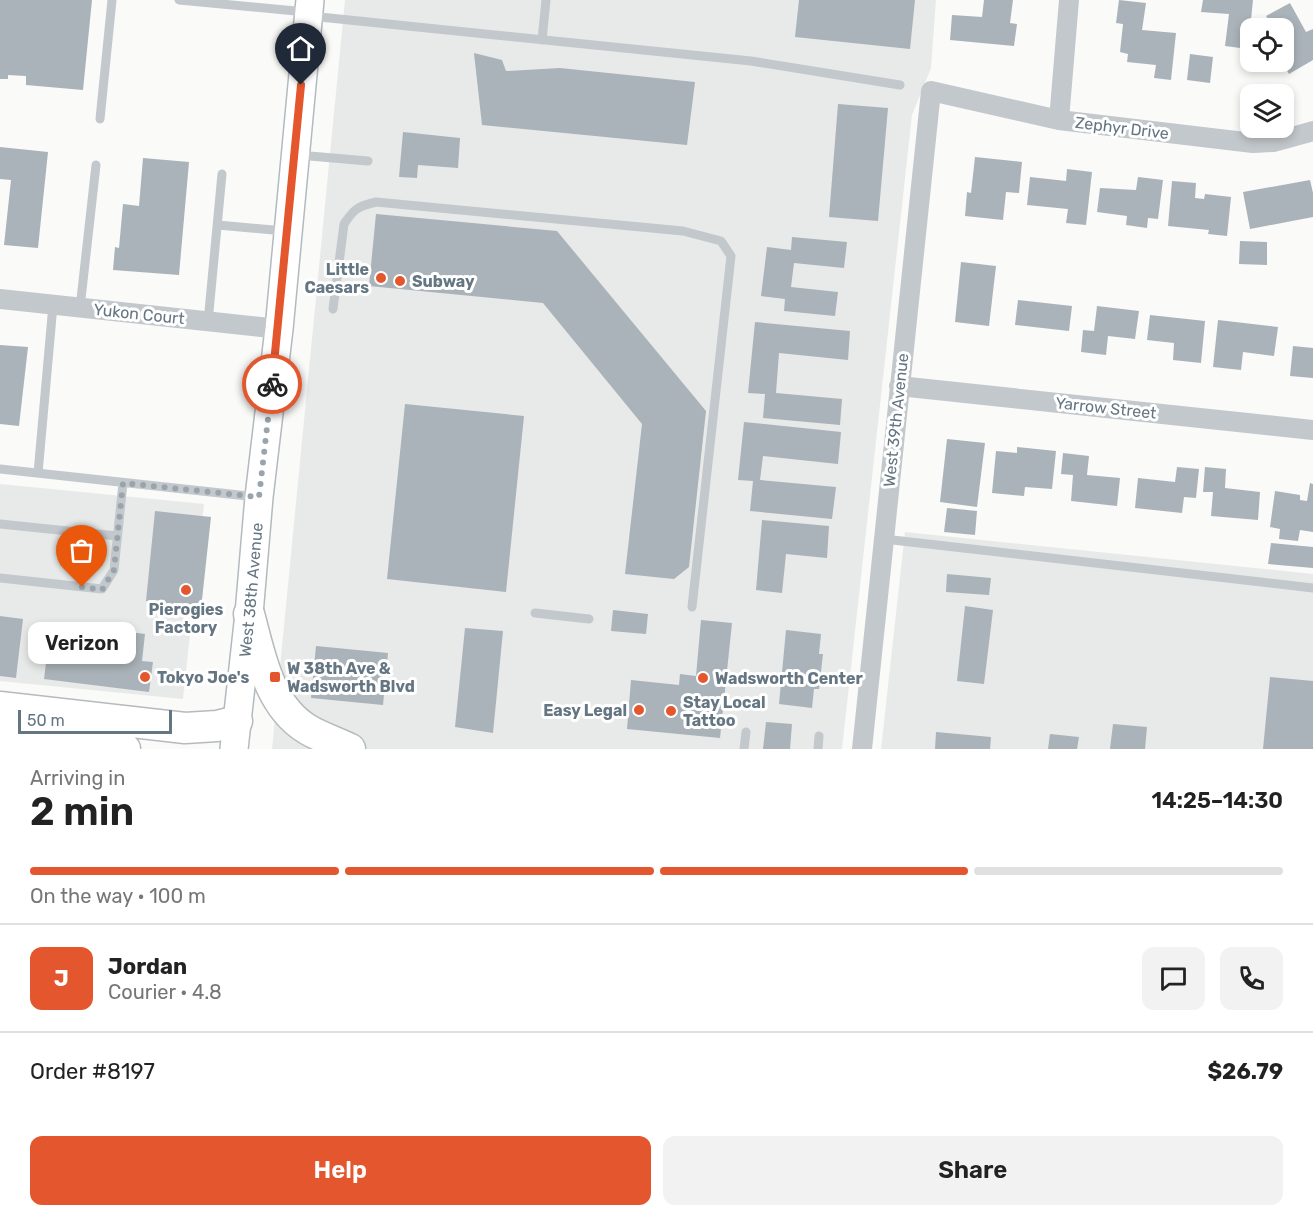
<!DOCTYPE html>
<meta charset="utf-8">
<style>
:root{--surface:#fff;--page:#f2f2f2;--text:#222;--muted:#767676;--line:#e0e0e0;--accent:#e4572e}
body{margin:0;font-family:Rubik,sans-serif;background:var(--page);color:var(--text);height:100vh;display:flex;flex-direction:column;font-size:22px;white-space:nowrap}
*{box-sizing:border-box;margin:0}
p{font-size:20px;color:var(--muted)}
.icon{flex:none;width:33px;height:33px;fill:none;stroke:currentColor;stroke-width:2;stroke-linecap:round;stroke-linejoin:round}
.map{position:relative;height:749px;overflow:hidden}
.drawer{display:flex;flex-direction:column;background:var(--surface);flex:1}
.drawer>*{flex:none}
.buttons{position:absolute;left:1240px;top:18px;display:grid;gap:12px}
.buttons a{display:grid;place-items:center;width:54px;height:54px;border-radius:12px;background:var(--surface);box-shadow:0 3px 9px #0003;font-size:30px}
.scale{position:absolute;left:18px;bottom:15px;width:154px;box-sizing:border-box;padding-left:6px;border:3px solid #657683;border-top:0;font-size:16px;line-height:21px;white-space:nowrap;color:#657683;-webkit-text-stroke:4px #fff;paint-order:stroke}
.pin{position:absolute;display:grid;place-items:center;width:51px;height:51px;color:#fff;margin:-62px -26px;border-radius:50% 50% 50% 0;rotate:-45deg;box-shadow:0 0 6px #0007}
.pin .icon{rotate:45deg}
.courier{position:absolute;display:grid;place-items:center;width:60px;height:60px;margin:-30px;border:4px solid #e4572e;border-radius:50%;background:#fff;color:#222;box-shadow:0 2px 8px #0007}
.bubble{position:absolute;height:42px;border-radius:12px;background:var(--surface);box-shadow:0 3px 9px #0003;font-size:20px;font-weight:600;line-height:42px;text-align:center}
.overview em{font-style:normal;font-weight:600}
.overview div{display:flex;flex-direction:column-reverse}
.overview{display:flex;align-items:center;justify-content:space-between;height:102px;padding:0 30px}
h1{font-size:39px;font-weight:600;line-height:45px}
.bar{display:grid;grid-template-columns:repeat(4,1fr);gap:9px 6px;align-content:center;height:72px;padding:0 30px}
.bar i{height:8px;border-radius:4px;background:var(--line)}
.bar .active{background:var(--accent)}
.bar p{grid-column:span 4}
.line{display:flex;align-items:center;gap:15px;padding:0 30px;border-top:2px solid var(--line)}
.line div{flex:1}
.round{display:grid;place-items:center;flex:none;width:63px;height:63px;border-radius:12px;background:var(--page)}
.primary-button{display:flex;gap:12px;margin-top:auto;padding:12px 30px}
.primary-button a{flex:1;height:69px;border-radius:12px;background:var(--accent);color:#fff;font-size:24px;font-weight:600;line-height:69px;text-align:center}
.primary-button a+a{background:var(--page);color:var(--text)}
.map>svg:first-child{display:block}
.built{fill:#e8e9e9}
.building{fill:#aab3b9}
.lines{fill:none;stroke-linecap:round;stroke-linejoin:round}
.secondary-casing{stroke:#b3babf;stroke-width:30}
.primary-casing{stroke:#b5babe;stroke-width:33}
.service{stroke:#c3c8cc;stroke-width:9}
.minor{stroke:#c3c8cc;stroke-width:20}
.secondary{stroke:#fff;stroke-width:27}
.primary{stroke:#fff;stroke-width:30}
.done{stroke:#99a4ac;stroke-width:6;stroke-dasharray:0 10.8}
.route{stroke:#e4572e;stroke-width:8}
.poi-dot{fill:#e4572e;stroke:#fff;stroke-width:2}
.labels{text-anchor:middle;dominant-baseline:central;stroke-width:6;stroke-linejoin:round;paint-order:stroke}
.street-label{font-size:16px;fill:#657683;stroke:#fff}
.poi-label{font-size:16px;font-weight:bold;fill:#657683;stroke:#fff;text-anchor:start}
</style>
<div class="map">
<svg width="1313" height="749" viewBox="0 0 1313 749">
<rect width="100%" height="100%" fill="#fafaf8"/>
<!-- built -->
<path class="built" d="M345 0H936L931 68 912 115 842 749H272Z
M0 484 204 504 183 699 0 681Z
M905 532 1313 574V749H881Z"/>
<!-- building -->
<path class="building" d="M0 0H92L83 90 26 85V76L8 75V79H0Z
M799 0H915L910 49 795 37Z
M984 0H1013L1010 23 1017 24 1014 46 950 40 952 15 982 17Z
M1119 0 1146 3 1142 30 1176 33 1171 80 1154 78 1156 65 1127 62 1128 54 1120 52 1123 24 1116 23Z
M1203 0H1253L1248 49 1225 46 1229 14 1201 12Z
M1290 3 1306 32 1313 29V60L1289 74 1282 62H1284V28H1274L1266 16Z
M474 53 502 60 506 71 560 68 695 82 687 145 482 125Z
M1190 54 1213 57 1210 83 1187 80Z
M838 104 888 108 878 221 829 217Z
M403 132 460 138 458 168 418 165 417 178 399 177Z
M0 147 48 152 38 248 4 245 11 180 0 179Z
M975 157 1022 162 1019 193 1006 192 1003 220 965 216 967 192 971 193Z
M143 158 189 162 179 275 113 270 115 247 119 248 123 204 139 206Z
M1067 169 1092 172 1086 225 1066 223 1068 209 1027 205 1030 177 1066 181Z
M1138 177 1163 180 1158 219 1148 218 1147 228 1126 225 1127 216 1097 212 1100 188 1136 190Z
M1310 180 1313 193V217L1250 229 1243 192Z
M1172 181 1196 183 1195 198 1204 199 1205 194 1231 197 1227 236 1208 234 1209 230 1168 226Z
M376 214 557 231 706 411 689 567 674 579 625 574 642 424 543 303 369 286Z
M792 237 847 242 844 268 794 263 791 287 838 292 835 316 784 311 785 299 761 296 767 247 791 250Z
M1240 241 1267 242V265L1239 264Z
M961 262 996 266 989 326 955 322Z
M1018 300 1072 306 1069 331 1015 325Z
M1097 306 1139 311 1135 339 1108 336 1106 355 1081 352 1083 330 1094 331Z
M1150 315 1205 321 1201 363 1173 360 1174 343 1147 340Z
M1218 320 1278 327 1274 356 1243 352 1241 370 1213 367Z
M755 322 850 331 848 360 779 353 776 393 842 399 840 425 763 418 765 394 748 393Z
M0 345 28 347 19 426 0 424Z
M1293 346 1313 348V378L1290 376Z
M405 404 524 416 506 592 387 579Z
M744 422 841 432 838 464 763 456 760 480 836 487 832 519 750 511 753 481 738 480Z
M947 439 985 443 977 507 940 502Z
M1017 447 1056 451 1052 489 1025 487 1024 496 992 493 996 451 1017 453Z
M1063 453 1089 456 1087 475 1120 478 1117 506 1071 501 1073 475 1061 474Z
M1177 467 1199 469 1196 498 1184 497 1182 513 1135 508 1138 478 1175 482Z
M1205 467 1226 469 1225 488 1260 492 1258 520 1211 516 1213 492H1203Z
M1310 483 1313 484V532L1300 530 1298 541 1279 539 1280 529 1270 527 1275 491 1300 495V500L1307 501Z
M947 508 977 511 975 535 944 532Z
M155 511 211 517 200 618 175 615 176 605 146 601Z
M762 520 829 526 827 558 786 554 782 593 756 590Z
M1271 543 1313 547V568L1268 564Z
M947 574 991 578 989 595 946 592Z
M965 606 993 610 984 684 957 681Z
M613 610 648 614 646 634 611 631Z
M0 616 23 619 16 678 0 676Z
M701 620 732 623 720 738 627 729 631 680 679 685 680 674 696 676Z
M51 622 145 634 142 661 153 662 149 692 44 679Z
M465 628 503 631 493 733 455 727Z
M786 630 821 634 819 654H823L819 689H814L812 708 779 704Z
M316 646 388 653 383 705 311 698Z
M1270 677 1313 681V749H1263Z
M766 722 792 724 790 749H763Z
M1113 724 1147 727 1145 749H1110Z
M936 732 991 737 990 749H935Z
M1050 734 1079 737 1077 749H1048Z"/>
<g class="lines">
<!-- secondary casing -->
<g class="secondary-casing">
<g id="secondary">
<path id="s1" d="M234 749 249 614 259 497 279 329 310 0"/>
</g>
</g>
<!-- primary casing -->
<g class="primary-casing">
<path id="primary" d="M249 614C260 654 268 705 307 729 320 737 336 742 350 749
M0 707 185 728 217 726 237 721
M0 736 125 749"/>
</g>
<!-- service -->
<path class="service" d="M179 0 306 12
M310 16 751 61 900 85
M542 40 546 0
M100 119 112 0
M298 155 368 161
M218 225 285 231
M80 308 96 165
M333 309 344 224C354 209 358 206 376 202L683 231 721 241 731 256 692 607
M208 322 222 174
M0 469 257 497
M38 473 53 305
M0 524 117 536
M884 539 1313 588
M0 578 102 589 114 570 123 483
M535 613 589 619
M744 749 746 732
M818 749 819 736"/>
<!-- minor -->
<path class="minor" d="M1059 120 1069 0
M0 299 279 329
M899 386 1313 430
M862 749 931 91 1059 120 1253 143 1274 142 1313 131"/>
<!-- secondary -->
<use href="#secondary" class="secondary"/>
<!-- primary -->
<use href="#primary" class="primary"/>
</g>
<g class="lines">
<!-- done -->
<path class="done" d="M82 587 102 590 114 570 123 483 259 497 272 384"/>
<!-- route -->
<path class="route" d="M272 384 301 85"/>
</g>
<!-- markers -->
<g class="poi-dot">
<circle cx="381" cy="278" r="6"/>
<circle cx="400" cy="281" r="6"/>
<circle cx="186" cy="590" r="6"/>
<circle cx="145" cy="677" r="6"/>
<rect x="269" y="671" width="12" height="12" rx="3"/>
<circle cx="703" cy="678" r="6"/>
<circle cx="639" cy="710" r="6"/>
<circle cx="671" cy="711" r="6"/>
</g>
<g class="labels">
<!-- street labels -->
<g class="street-label">
<text transform="translate(1122 128) rotate(7)">Zephyr Drive</text>
<text transform="translate(139 314) rotate(6)">Yukon Court</text>
<text transform="translate(1106 408) rotate(6)">Yarrow Street</text>
<text transform="translate(896 420) rotate(-84)">West 39th Avenue</text>
<text stroke="none"><textPath href="#s1" startOffset="160">West 38th Avenue</textPath></text>
</g>
<!-- poi labels -->
<g class="poi-label">
<text x="369" y="269" text-anchor="end">Little<tspan x="369" dy="18">Caesars</tspan></text>
<text x="412" y="281">Subway</text>
<text x="186" y="609" text-anchor="middle">Pierogies<tspan x="186" dy="18">Factory</tspan></text>
<text x="287" y="668">W 38th Ave &amp;<tspan x="287" dy="18">Wadsworth Blvd</tspan></text>
<text x="157" y="677">Tokyo Joe's</text>
<text x="715" y="678">Wadsworth Center</text>
<text x="683" y="702">Stay Local<tspan x="683" dy="18">Tattoo</tspan></text>
<text x="627" y="710" text-anchor="end">Easy Legal</text>
</g>
</g>
</svg>
<div class="buttons">
<a><svg class="icon" aria-label="locate" viewBox="0 0 24 24"><circle cx="12" cy="12" r="6"/><path d="M12 2v4M12 18v4M2 12h4M18 12h4"/></svg></a>
<a><svg class="icon" aria-label="layers" viewBox="0 0 24 24"><path d="M12 4l9 5-9 5-9-5zM3 14l9 5 9-5"/></svg></a>
</div>
<div class="scale">50 m</div>
<div class="pin" style="left:82px;top:587px;background:#ea580c"><svg class="icon" aria-label="bag" viewBox="0 0 24 24"><path d="M5 8h14l-1 12H6zM9 8a3 3 0 0 1 6 0"/></svg></div>
<div class="pin" style="left:301px;top:85px;background:#1f2937"><svg class="icon" aria-label="home" viewBox="0 0 24 24"><path d="M3 11l9-7 9 7M6 9v11h12V9"/></svg></div>
<div class="courier" style="left:272px;top:384px"><svg class="icon" aria-label="bike" viewBox="0 0 24 24"><circle cx="6" cy="16" r="4"/><circle cx="18" cy="16" r="4"/><path d="M6 16l4-8h5l3 8M10 8l3 8H6M13 5h3"/></svg></div>
<div class="bubble" style="left:28px;top:622px;width:108px">Verizon</div>
</div>
<section class="drawer">
<div class="overview"><div><h1>2 min</h1><p>Arriving in</p></div><em>14:25–14:30</em></div>
<div class="bar"><i class="active"></i><i class="active"></i><i class="active"></i><i></i><p>On the way · 100 m</p></div>
<div class="line" style="height:108px"><b class="round" style="background:var(--accent);color:#fff">J</b><div><b>Jordan</b><p>Courier · 4.8</p></div><a class="round"><svg class="icon" aria-label="chat" viewBox="0 0 24 24"><path d="M4 5h16v11H9l-5 4z"/></svg></a><a class="round"><svg class="icon" aria-label="phone" viewBox="0 0 24 24"><path d="M5 4h4l2 5-3 2q2 4 5 5l2-3 5 2v4C11 20 4 13 5 4z"/></svg></a></div>
<div class="line" style="height:78px"><div>Order #8197</div><b>$26.79</b></div>
<div class="primary-button"><a>Help</a><a>Share</a></div>
</section>
